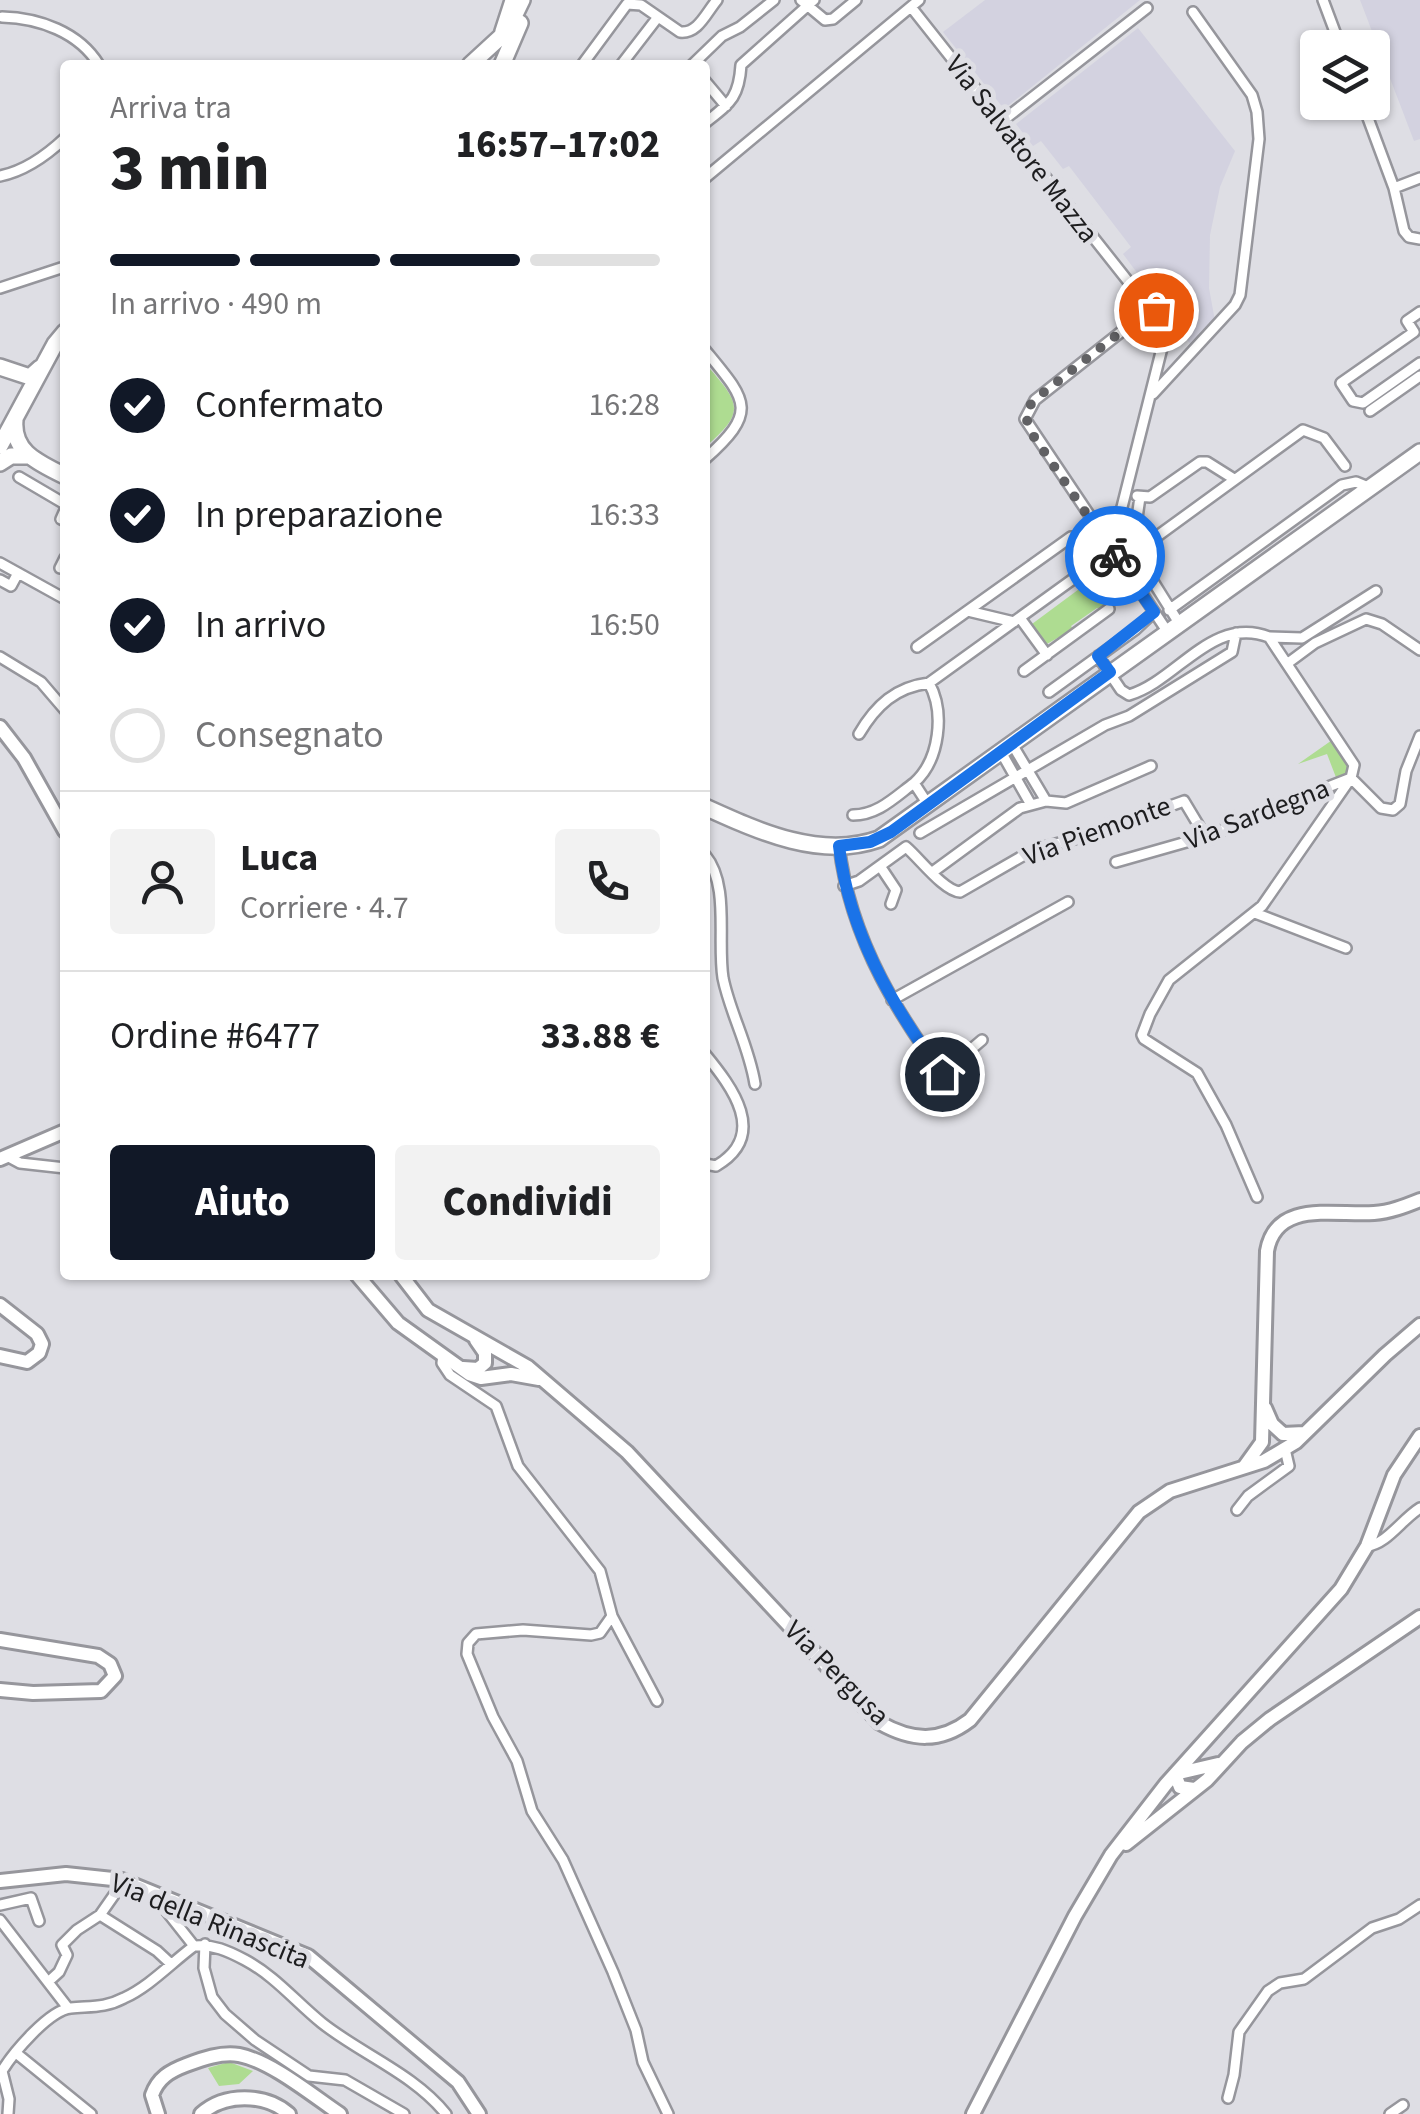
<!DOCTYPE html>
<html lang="it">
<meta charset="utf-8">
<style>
:root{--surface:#fff;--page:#f2f2f2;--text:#202124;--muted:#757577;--line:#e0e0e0;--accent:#111827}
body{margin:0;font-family:"Source Sans 3",sans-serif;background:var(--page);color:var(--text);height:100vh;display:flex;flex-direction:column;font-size:38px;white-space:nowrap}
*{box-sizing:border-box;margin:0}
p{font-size:32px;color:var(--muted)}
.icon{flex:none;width:55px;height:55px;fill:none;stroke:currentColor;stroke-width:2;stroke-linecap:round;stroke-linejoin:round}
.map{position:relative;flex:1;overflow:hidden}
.sheet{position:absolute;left:60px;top:60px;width:650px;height:1220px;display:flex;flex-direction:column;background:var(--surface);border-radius:10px;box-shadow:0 2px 8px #0004}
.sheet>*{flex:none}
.controls{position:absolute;left:1300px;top:30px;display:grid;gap:20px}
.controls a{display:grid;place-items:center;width:90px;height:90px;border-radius:10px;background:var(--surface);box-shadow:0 2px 8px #0004;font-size:50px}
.pin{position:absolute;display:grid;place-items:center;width:85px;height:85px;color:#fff;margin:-42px;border:5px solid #fff;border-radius:50%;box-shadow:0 2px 10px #0007}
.courier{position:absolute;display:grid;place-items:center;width:100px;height:100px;margin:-50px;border:8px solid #1a73e8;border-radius:50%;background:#fff;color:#222;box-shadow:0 2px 12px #0007}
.headline em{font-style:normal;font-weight:800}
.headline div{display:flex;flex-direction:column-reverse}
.headline{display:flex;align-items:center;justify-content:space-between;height:170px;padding:0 50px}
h1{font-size:65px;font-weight:800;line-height:75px}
.bar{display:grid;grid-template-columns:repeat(4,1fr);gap:15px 10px;align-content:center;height:120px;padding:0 50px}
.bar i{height:12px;border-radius:8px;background:var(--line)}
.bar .selected{background:var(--accent)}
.bar p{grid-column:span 4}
.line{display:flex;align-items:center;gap:25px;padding:0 50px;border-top:2px solid var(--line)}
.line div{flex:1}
.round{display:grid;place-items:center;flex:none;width:105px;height:105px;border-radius:10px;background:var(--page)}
ol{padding:0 50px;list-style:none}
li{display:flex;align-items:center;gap:30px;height:110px}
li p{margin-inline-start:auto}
li .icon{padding:10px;border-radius:50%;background:var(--accent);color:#fff;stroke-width:4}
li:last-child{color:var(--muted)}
li i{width:55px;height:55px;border:5px solid var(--line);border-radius:50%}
.cta{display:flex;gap:20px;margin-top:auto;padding:20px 50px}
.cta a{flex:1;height:115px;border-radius:10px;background:var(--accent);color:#fff;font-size:40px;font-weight:800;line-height:115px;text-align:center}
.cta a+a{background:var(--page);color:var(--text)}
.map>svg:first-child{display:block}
.built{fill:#d3d2e0}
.green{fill:#aedc91}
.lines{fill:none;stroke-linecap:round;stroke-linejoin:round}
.street-casing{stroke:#96969c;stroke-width:14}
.secondary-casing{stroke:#96969c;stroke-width:18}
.primary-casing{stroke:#96969c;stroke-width:20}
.street{stroke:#fff;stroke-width:9}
.secondary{stroke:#fff;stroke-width:12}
.primary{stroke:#fff;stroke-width:15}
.done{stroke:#616164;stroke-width:10;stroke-dasharray:0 18}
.route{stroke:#1a73e8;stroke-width:12}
.labels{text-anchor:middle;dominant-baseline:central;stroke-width:10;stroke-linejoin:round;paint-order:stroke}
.street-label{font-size:28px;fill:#1d1d1f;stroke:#dedee4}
</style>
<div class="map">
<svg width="1420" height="2114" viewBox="0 0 1420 2114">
<rect width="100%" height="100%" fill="#dedee4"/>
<!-- built -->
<path class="built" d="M985 0H1140L1004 109 943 32Z
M1360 0H1420V139L1414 141Z
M1138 28 1235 151 1220 187 1210 235 1209 288 1215 321 1191 345 1123 254 1131 247 1069 166 1063 169 1041 141 1033 146 1016 124Z"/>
<!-- green -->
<path class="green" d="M705 363C738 402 749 410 705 447Z
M1094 578 1111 602 1100 609 1097 608 1071 626 1073 629 1047 644 1032 624Z
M1335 738 1350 764 1345 776 1337 780 1327 754 1298 764Z
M229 2062 253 2071 239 2084 219 2086 208 2068Z"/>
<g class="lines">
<!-- street casing -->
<g class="street-casing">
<path id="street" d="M801 0 825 20 833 19 856 0
M1323 0 1341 48
M911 7 1150 309 1035 400 1025 419 1167 631
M2 17C39 18 79 32 99 65
M500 31 510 0
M582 65 627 4 641 5 680 32C698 34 706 13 717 0
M621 65 658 17
M692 65 722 36 740 27 774 0
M705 81 726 106
M1362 102 1394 188 1404 231 1409 237 1420 239
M1001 122 1147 8
M705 123C730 103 739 98 741 65L814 0
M0 176C25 171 47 155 65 138
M705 178 919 0
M1394 188 1420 178
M0 288 61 268
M1150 309C1169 313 1164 333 1162 348L1120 515 1134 551 1179 623
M1420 312 1407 321 1414 332 1341 383 1353 401 1363 403 1420 363
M705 350C747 401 759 411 705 459
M1153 394 1235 305 1240 295 1259 139 1257 112 1252 95 1193 12
M1370 411 1420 376
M19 477 65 504
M1137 496 1150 497 1200 462H1207L1234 479
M1140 497 1137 518 1152 540 1303 430 1324 438 1345 466
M65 510 61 519 65 521
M0 563 65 599
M60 568 65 558
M0 580 11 586 18 573
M1169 610 1342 485 1356 482 1368 487
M968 611 1014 622
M1020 618 1047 655
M1269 637 1302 638 1376 591
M917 647 1071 537
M1098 656 1121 690 1129 695C1177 681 1212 615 1269 637L1354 765 1351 778 1231 825 1218 833 1116 862
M0 657 41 682 65 710
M1288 663 1315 643 1366 619 1382 624 1420 650
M1024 671 1109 609
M1049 692 1136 629 1154 612
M859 734C876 705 896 687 929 683L1112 551
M1012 744 1046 801
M1001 752 1030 803
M914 783C940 760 945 712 929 683
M853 815C878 815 895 797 914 783L929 806
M920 833 1105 725 1129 716 1232 652 1236 633
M839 845C850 941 900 1019 957 1094
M705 855C730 885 717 940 723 978 730 1013 749 1046 755 1084
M880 866 896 890 891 904
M934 871 1020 808 1046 801 1066 803 1151 766
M844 886 859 881 906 847C920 859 944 891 960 892L1033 850 1093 834 1184 801 1205 836
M1255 913 1346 948
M892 1000 1068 902
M705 1054C732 1087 769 1135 716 1166L705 1164
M942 1074 982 1040
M7 1156 20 1163 65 1168
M1257 1197 1226 1125 1197 1073 1144 1039 1142 1035 1150 1014 1169 980 1262 906 1351 778 1381 808 1393 810 1400 804 1406 771 1420 736
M443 1355 442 1363 450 1375 496 1406 518 1466 600 1571 612 1616 657 1701
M1237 1510 1248 1496 1289 1466 1285 1449
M1367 1546C1387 1544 1402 1519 1420 1508
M612 1616 600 1633 591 1635 523 1630 476 1634 468 1643 467 1654 493 1717 517 1761 532 1811 563 1860 613 1972 636 2030 643 2062 668 2114
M153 1894 194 1946
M0 1905 31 1898 39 1921
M100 1915 114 1895
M0 1920 68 2008
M205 1944 204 1968 212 1997 225 2014 255 2040 309 2076 345 2080 404 2114
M48 1982 59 1972 67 1955 62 1945 77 1930 100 1915 157 1951 171 1964
M16 2053 91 2114
M1228 2098 1234 2075 1239 2032 1268 1991 1280 1983 1304 1979 1372 1928 1399 1919 1420 1905
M8 2114 9 2099 2 2071C13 2053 49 2010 71 2008 91 2006 105 2008 124 1998 150 1986 171 1963 194 1946 213 1944 228 1951 245 1960 275 1976 296 2002 322 2023 361 2054 414 2074 446 2114
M1390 2114 1403 2105"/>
</g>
<!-- secondary casing -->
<g class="secondary-casing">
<path id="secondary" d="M0 727 24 758 65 831
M0 1159 65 1131
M357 1275 398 1323 469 1374 481 1378 511 1374 539 1379
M401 1275 428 1310 528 1367 627 1452 880 1723C912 1741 940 1743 970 1720L1139 1512 1170 1491 1264 1461 1296 1442 1385 1355 1420 1325
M0 1305 37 1334 42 1344 39 1353 27 1362 0 1356
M463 1368 478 1369 485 1363V1353L476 1340
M1265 1408 1272 1424 1283 1434 1304 1433
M1244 1467 1262 1442 1267 1251C1276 1199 1336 1216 1374 1213 1390 1212 1405 1206 1420 1200
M0 1640 98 1656 110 1664 115 1676 101 1691 33 1693 0 1690
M1194 1789 1180 1787 1175 1774 1218 1764
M1126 1844 1207 1780 1242 1742 1270 1719 1420 1617
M0 1881 66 1874 122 1880 308 1956 458 2082 479 2114
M158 2114 152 2095C158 2078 170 2071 186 2065 202 2059 221 2052 239 2055 271 2061 313 2096 340 2114
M201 2114C224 2093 265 2093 289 2114
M973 2114 1075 1916 1111 1855 1166 1784 1341 1589 1367 1546 1394 1475 1420 1436"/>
</g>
<!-- primary casing -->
<g class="primary-casing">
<path id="primary" d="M470 65 507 31 522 0
M502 65 520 23
M0 367 30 377 40 368
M15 420C12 453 40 463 65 476
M0 446 55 344 65 332
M0 463 11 456H28
M705 807C758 831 820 860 879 839L1420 452"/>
</g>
<!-- street -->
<use href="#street" class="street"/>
<!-- secondary -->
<use href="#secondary" class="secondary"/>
<!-- primary -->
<use href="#primary" class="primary"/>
</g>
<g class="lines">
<!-- done -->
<path class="done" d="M1115 556 1028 428 1026 411 1034 400 1150 309 1156 310"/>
<!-- route -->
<path class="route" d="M942 1074C891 1004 849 932 839 846L870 842 891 832 1110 672 1098 656 1154 612 1115 556"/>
</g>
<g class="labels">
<!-- street labels -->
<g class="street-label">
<text transform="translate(1022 149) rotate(52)">Via Salvatore Mazza</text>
<text transform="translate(1257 814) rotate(-21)">Via Sardegna</text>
<text transform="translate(1097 831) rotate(-20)">Via Piemonte</text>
<text transform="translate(837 1673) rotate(45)">Via Pergusa</text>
<text transform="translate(210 1921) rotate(22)">Via della Rinascita</text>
</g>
</g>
</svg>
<div class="controls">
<a><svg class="icon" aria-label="layers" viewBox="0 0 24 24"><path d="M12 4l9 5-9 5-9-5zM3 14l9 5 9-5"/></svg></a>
</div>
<div class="pin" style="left:1156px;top:310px;background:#ea580c"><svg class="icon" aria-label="bag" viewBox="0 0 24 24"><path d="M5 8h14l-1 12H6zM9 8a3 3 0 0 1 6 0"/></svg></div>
<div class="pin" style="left:942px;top:1074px;background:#1f2937"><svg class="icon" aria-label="home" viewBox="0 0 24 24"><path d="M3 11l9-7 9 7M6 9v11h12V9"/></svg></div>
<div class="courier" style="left:1115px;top:556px"><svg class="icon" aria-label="bike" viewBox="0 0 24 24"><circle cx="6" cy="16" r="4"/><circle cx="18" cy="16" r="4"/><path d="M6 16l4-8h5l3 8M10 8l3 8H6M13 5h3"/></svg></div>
<section class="sheet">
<div class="headline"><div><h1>3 min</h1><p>Arriva tra</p></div><em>16:57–17:02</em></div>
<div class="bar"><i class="selected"></i><i class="selected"></i><i class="selected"></i><i></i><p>In arrivo · 490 m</p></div>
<ol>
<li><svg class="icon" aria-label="check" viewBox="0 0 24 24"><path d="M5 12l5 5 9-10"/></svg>Confermato<p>16:28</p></li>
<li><svg class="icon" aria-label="check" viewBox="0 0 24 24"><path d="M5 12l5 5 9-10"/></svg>In preparazione<p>16:33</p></li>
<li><svg class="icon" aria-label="check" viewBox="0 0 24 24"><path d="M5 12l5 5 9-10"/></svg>In arrivo<p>16:50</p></li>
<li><i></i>Consegnato</li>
</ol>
<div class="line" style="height:180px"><a class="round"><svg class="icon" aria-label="person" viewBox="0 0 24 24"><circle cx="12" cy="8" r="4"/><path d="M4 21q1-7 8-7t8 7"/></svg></a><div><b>Luca</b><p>Corriere · 4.7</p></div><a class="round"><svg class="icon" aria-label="phone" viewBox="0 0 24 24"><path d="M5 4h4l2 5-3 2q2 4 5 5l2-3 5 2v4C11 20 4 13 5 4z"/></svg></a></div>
<div class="line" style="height:130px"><div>Ordine #6477</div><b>33.88 €</b></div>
<div class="cta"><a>Aiuto</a><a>Condividi</a></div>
</section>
</div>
